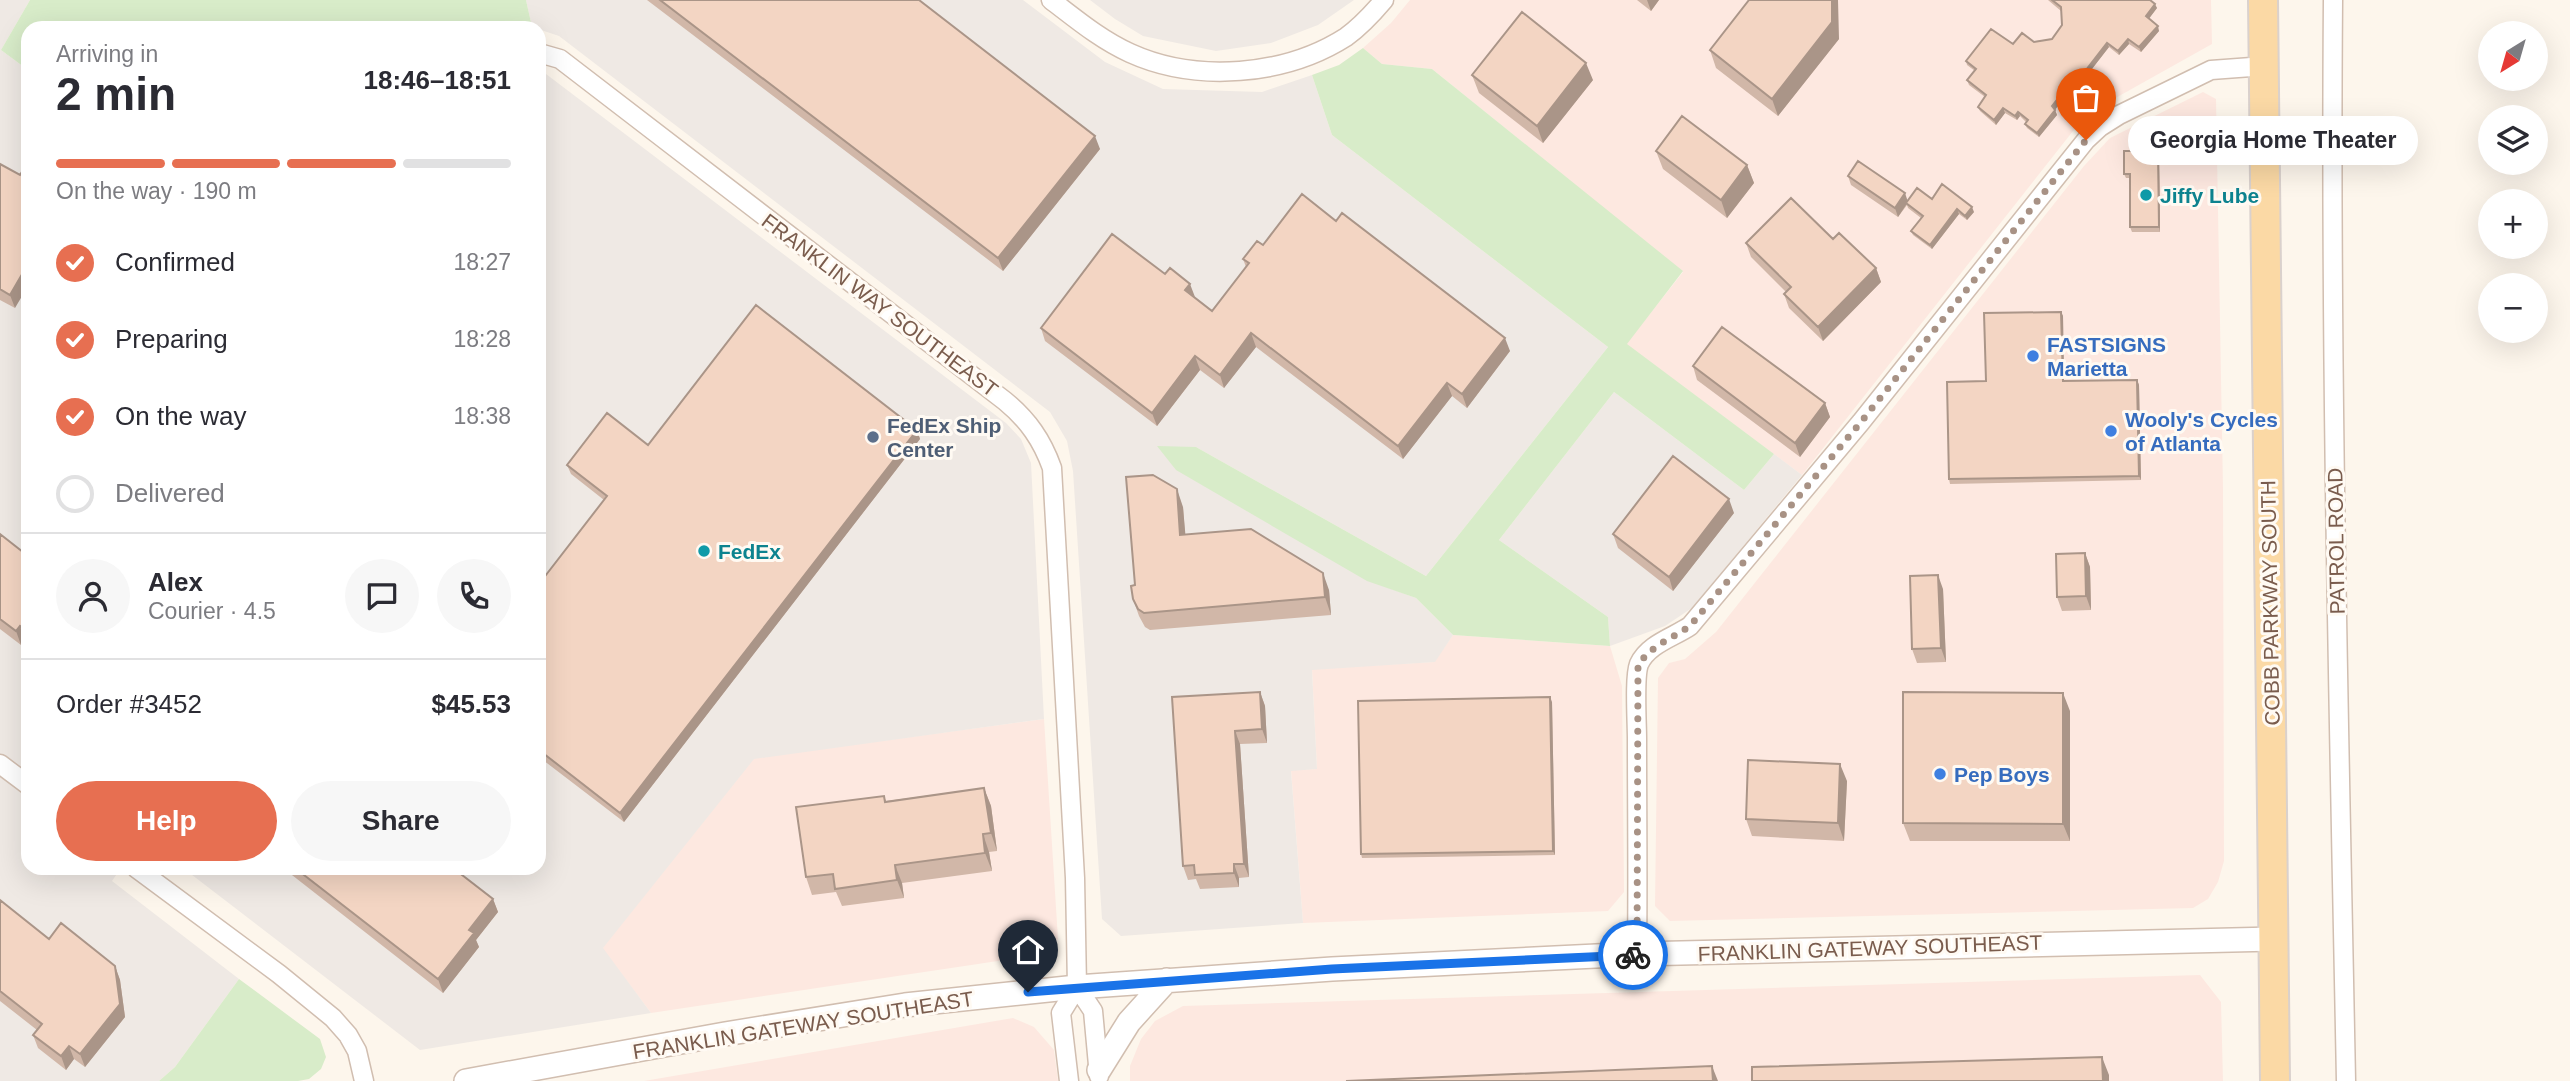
<!DOCTYPE html>
<meta charset="utf-8">
<style>
:root{--surface:#fff;--page:#f7f7f7;--text:#2b2b33;--muted:#7c7c81;--line:#e1e1e2;--accent:#e76f51}
body{margin:0;font-family:Arial,sans-serif;background:var(--page);color:var(--text);height:100vh;display:flex;flex-direction:column;font-size:26px;white-space:nowrap}
*{box-sizing:border-box;margin:0}
p{font-size:23px;color:var(--muted)}
.icon{flex:none;width:38px;height:38px;fill:none;stroke:currentColor;stroke-width:2;stroke-linecap:round;stroke-linejoin:round}
.map{position:relative;flex:1;overflow:hidden}
.side{position:absolute;left:21px;top:21px;width:525px;height:854px;display:flex;flex-direction:column;background:var(--surface);border-radius:21px;box-shadow:0 7px 28px #0002}
.side>*{flex:none}
.needle{width:46px;rotate:217deg}
.tools{position:absolute;left:2478px;top:21px;display:grid;gap:14px}
.tools a{display:grid;place-items:center;width:70px;height:70px;border-radius:50%;background:var(--surface);box-shadow:0 7px 28px #0002;font-size:35px}
.pin{position:absolute;display:grid;place-items:center;width:60px;height:60px;color:#fff;margin:-72px -30px;border-radius:50% 50% 50% 0;rotate:-45deg;box-shadow:0 0 7px #0007}
.pin .icon{rotate:45deg}
.courier{position:absolute;display:grid;place-items:center;width:70px;height:70px;margin:-35px;border:5px solid #1a73e8;border-radius:50%;background:#fff;color:#222;box-shadow:0 2px 9px #0007}
.bubble{position:absolute;height:49px;border-radius:24px;background:var(--surface);box-shadow:0 7px 28px #0002;font-size:23px;font-weight:700;line-height:49px;text-align:center}
.overview em{font-style:normal;font-weight:700}
.overview div{display:flex;flex-direction:column-reverse}
.overview{display:flex;align-items:center;justify-content:space-between;height:119px;padding:0 35px}
h1{font-size:46px;font-weight:700;line-height:52px}
.bar{display:grid;grid-template-columns:repeat(4,1fr);gap:10px 7px;align-content:center;height:84px;padding:0 35px}
.bar i{height:9px;border-radius:5px;background:var(--line)}
.bar .on{background:var(--accent)}
.bar p{grid-column:span 4}
.line{display:flex;align-items:center;gap:18px;padding:0 35px;border-top:2px solid var(--line)}
.line div{flex:1}
.round{display:grid;place-items:center;flex:none;width:74px;height:74px;border-radius:37px;background:var(--page)}
ol{padding:0 35px;list-style:none}
li{display:flex;align-items:center;gap:21px;height:77px}
li p{margin-inline-start:auto}
li .icon{padding:7px;border-radius:50%;background:var(--accent);color:#fff;stroke-width:4}
li:last-child{color:var(--muted)}
li i{width:38px;height:38px;border:4px solid var(--line);border-radius:50%}
.primary-button{display:flex;gap:14px;margin-top:auto;padding:14px 35px}
.primary-button a{flex:1;height:80px;border-radius:42px;background:var(--accent);color:#fff;font-size:28px;font-weight:700;line-height:80px;text-align:center}
.primary-button a+a{background:var(--page);color:var(--text)}
.map>svg:first-child{display:block}
.commercial{fill:#fde8e0}
.industrial{fill:#efe9e4}
.green{fill:#d8ecc9}
.lines{fill:none;stroke-linecap:round;stroke-linejoin:round}
.minor-casing{stroke:#d1beb0;stroke-width:21}
.tertiary-casing{stroke:#d1beb0;stroke-width:26}
.primary-casing{stroke:#dad1cd;stroke-width:32}
.minor{stroke:#fff;stroke-width:18}
.tertiary{stroke:#fff;stroke-width:23}
.primary{stroke:#fbd9a5;stroke-width:28}
.wall{fill:#d1b7a8}
.shaded-wall{fill:#aa9588}
.building{fill:#f3d5c3;stroke:#aa9588;stroke-width:2}
.done{stroke:#a89285;stroke-width:7;stroke-dasharray:0 12.6}
.route{stroke:#1a73e8;stroke-width:9}
.culture-dot{fill:#0f9aa8;stroke:#fffaf3;stroke-width:2.5}
.shop-dot{fill:#3f7fe0;stroke:#fffaf3;stroke-width:2.5}
.service-dot{fill:#5c6f8a;stroke:#fffaf3;stroke-width:2.5}
.labels{text-anchor:middle;dominant-baseline:central;stroke-width:6;stroke-linejoin:round;paint-order:stroke}
.culture-label{font-size:21px;font-weight:bold;fill:#0d838f;stroke:#fffaf3;text-anchor:start}
.street-label{font-size:21px;fill:#7a5c4d;stroke:#fffaf3}
.shop-label{font-size:21px;font-weight:bold;fill:#366cbe;stroke:#fffaf3;text-anchor:start}
.service-label{font-size:21px;font-weight:bold;fill:#4e5e75;stroke:#fffaf3;text-anchor:start}
</style>
<div class="map">
<svg width="2570" height="1081" viewBox="0 0 2570 1081">
<rect width="100%" height="100%" fill="#fdf6ec"/>
<!-- commercial -->
<path class="commercial" d="M1410 0H2211L2212 44 2103 105 2073 131 1802 475 1626 344 1683 272 1432 69 1382 64 1363 48 1391 23Z
M2203 92 2216 99 2223 489 2224 861 2218 882 2208 899 2193 908 1670 921 1655 906 1658 678 1669 663 1685 659 1716 632 2084 166 2110 138Z
M1453 635 1610 646 1622 686 1624 892 1608 911 1303 923 1291 770 1317 769 1312 669 1434 662Z
M1044 719 1058 939 1044 954 651 1013 602 948 754 758Z
M2200 975 2221 1002 2223 1081H1130V1066L1141 1039 1155 1021 1183 1006Z
M1013 1018 1034 1027 1054 1050 1058 1081H644Z"/>
<!-- industrial -->
<path class="industrial" d="M0 0H30L1 50 28 70V868H121L112 881 239 979 175 1067 159 1081H0Z
M526 0H1023L1105 62 1163 89 1262 92 1312 75 1332 135 1608 347 1426 576 1196 447 1367 580 1416 598 1453 635 1435 662 1312 670 1317 769 1291 771 1303 923 1121 936 1102 919 1073 471 1067 441 1050 412 559 36 532 27Z
M1090 0H1354L1318 25 1271 43 1216 51 1143 36 1115 19Z
M539 73 546 74 1006 423 1021 439 1031 463 1044 719 754 759 603 948 651 1013 420 1050 183 868H539Z
M1614 392 1744 490 1774 454 1802 475 1692 608 1665 626 1610 646 1608 617 1499 540Z"/>
<!-- green -->
<path class="green" d="M30 0H526L532 27 28 28V70L1 50Z
M1363 48 1382 64 1432 69 1683 271 1627 344 1774 454 1744 490 1614 392 1499 540 1608 617 1610 646 1453 635 1416 598 1367 581 1176 470 1157 446 1196 447 1426 576 1608 347 1332 135 1312 75 1339 65Z
M239 979 320 1039 326 1057 321 1069 309 1079 298 1081H159L175 1067Z"/>
<g class="lines">
<!-- minor casing -->
<g class="minor-casing">
<path id="minor" d="M1051 0C1076 19 1101 40 1130 53 1196 83 1285 76 1346 37 1360 27 1373 13 1384 0
M2333 0C2330 360 2339 721 2346 1081
M539 53 560 59 1005 401C1028 420 1042 440 1052 468L1075 878 1077 987
M0 764 28 785
M136 868 279 974 333 1018 348 1035 357 1051 364 1081
M1637 954C1638 883 1637 811 1637 739 1637 722 1634 677 1639 664 1648 644 1674 637 1690 626L1861 422 2086 140 2100 127 2119 115 2211 70 2265 66
M1077 987 1093 1011 1099 1076
M1069 1081 1061 1013 1077 987"/>
</g>
<!-- tertiary casing -->
<g class="tertiary-casing">
<path id="tertiary" d="M1099 1070 1129 1022 1167 980
M466 1081 725 1034 905 1005 1077 987 1332 969 1637 954 2274 939"/>
</g>
<!-- primary casing -->
<g class="primary-casing">
<path id="primary" d="M2263 0 2275 1081"/>
</g>
<!-- minor -->
<use href="#minor" class="minor"/>
<!-- tertiary -->
<use href="#tertiary" class="tertiary"/>
<!-- primary -->
<use href="#primary" class="primary"/>
</g>
<!-- wall -->
<path class="wall" d="M647 0H919L1100 149 1003 271Z
M1637 0H1659L1651 11Z
M2048 0H2150L2157 8 2149 18 2159 31 2141 52 2129 44 2119 55 2109 47 2074 92 2071 89 2055 110 2057 115 2039 137 2027 128 2025 124 2026 122 2020 116 2017 120 2005 113 1996 125 1980 111 1978 107 1985 97 1969 85 1967 80 1975 71 1967 65 1966 61 2013 44 2052 39 2062 25 2061 11Z
M1839 39 1778 116 1716 68 1710 50Z
M1472 75 1593 80 1543 143 1479 93Z
M1656 151 1747 165 1754 183 1727 218 1663 169Z
M2158 151 2159 156 2160 232H2132L2130 227V178H2126L2124 174Z
M0 164 15 308 0 300Z
M1848 176 1908 201 1932 199 1974 212 1967 220 1959 214 1932 249 1913 235 1911 231 1921 218 1908 208 1907 205 1898 217 1851 185Z
M1833 239 1876 268 1881 282 1823 341 1789 308 1784 294 1786 292 1751 257 1746 243Z
M1263 245 1510 351 1467 408 1452 396 1403 459 1256 347 1224 388 1200 370 1157 426 1045 341 1041 328 1165 274 1212 311 1246 267 1243 259Z
M2061 312 2063 316 2064 381 2137 380 2139 385 2141 480 1950 484 1949 479 1986 381Z
M1693 366 1825 403 1830 417 1800 457 1697 380Z
M917 430 920 439 624 822 539 757V584L604 500 571 474 567 465 648 445Z
M1183 507 1185 534 1329 590 1331 615 1150 630 1145 627 1139 616 1133 599 1135 585Z
M1734 513 1673 591 1618 548 1613 534Z
M0 534 28 556V642L25 640 21 645 0 629Z
M2085 553 2090 567 2091 610 2062 611 2057 597Z
M1943 589 1946 662 1917 663 1912 649Z
M1260 692 1265 706 1267 743 1240 744 1249 877 1239 878V887L1200 889 1196 879 1188 880 1183 866 1172 697Z
M1552 702 1555 855 1362 858 1361 854Z
M2070 711V841H1910L1903 823Z
M1847 781 1844 841 1752 836 1746 819Z
M984 788 991 806 997 851 989 852 992 871 902 883 904 898 842 906 836 892 812 895 806 877 884 796 886 801Z
M283 868H453L493 899 498 912 476 940 479 947 443 993Z
M0 900 49 939 115 966 120 980 125 1017 85 1067 74 1059 66 1070 38 1048 33 1035 37 1030 0 1001Z"/>
<!-- shaded-wall -->
<path class="shaded-wall" d="M1647 0H1659L1651 11Z
M1832 0H1838L1839 39 1778 116 1772 99Z
M2155 4 2157 8 2148 20 2146 16Z
M2158 26 2159 31 2141 52 2139 47Z
M2128 39 2129 44 2119 55 2118 51Z
M2107 43 2109 47 2074 92 2072 88Z
M1586 63 1593 80 1543 143 1537 126Z
M2069 85 2071 89 2054 111 2052 106Z
M2003 108 2005 113 1996 125 1994 120Z
M2055 110 2057 115 2039 137 2037 133Z
M2018 112 2020 116 2017 120 2015 116Z
M1095 136 1100 149 1003 271 998 258Z
M2158 151 2159 156 2160 232 2159 227Z
M1747 165 1754 183 1727 218 1721 200Z
M1905 193 1908 202 1898 217 1895 208Z
M1972 207 1974 212 1967 220 1965 216Z
M1957 209 1959 214 1932 249 1930 245Z
M28 264V286L15 308 10 295Z
M1876 268 1881 282 1823 341 1818 327Z
M1190 284 1195 297 1185 290Z
M2061 312 2063 316 2064 386 2063 381Z
M1251 333 1256 347 1224 388 1220 375Z
M1505 338 1510 351 1467 408 1462 394Z
M1195 356 1200 370 1157 426 1152 413Z
M2137 380 2139 385 2141 480 2139 476Z
M1447 383 1452 396 1403 459 1398 446Z
M1825 403 1830 417 1800 457 1795 443Z
M917 430 920 439 624 822 620 813Z
M1177 489 1183 507 1187 553 1180 535Z
M1729 499 1734 513 1673 591 1669 577Z
M2085 553 2090 567 2091 610 2086 596Z
M1323 573 1329 590 1331 615 1325 597Z
M1938 575 1943 589 1946 662 1941 648Z
M20 626 25 640 21 645 16 631Z
M1260 692 1265 706 1267 743 1262 729Z
M2063 693 2070 711V841L2063 824Z
M1550 697 1552 702 1555 855 1553 851Z
M1235 731 1240 744 1249 877 1244 864Z
M1840 764 1847 781 1844 841 1838 823Z
M984 788 991 806 997 851 991 833Z
M983 834 989 852 992 871 985 853Z
M1234 864 1239 878V887L1234 873Z
M895 865 902 883 904 898 897 880Z
M493 899 498 912 476 940 479 947 443 993 438 979 469 930Z
M115 966 120 980 125 1017 85 1067 80 1054Z
M69 1046 74 1059 66 1070 61 1056Z
M2102 1057 2109 1075V1081H2103Z
M1712 1066 1718 1081H1713Z"/>
<!-- building -->
<path class="building" d="M660 0H919L1095 136 998 258Z
M1749 0H1832V22L1772 99 1710 50Z
M2052 0H2150L2155 4 2146 16 2158 26 2139 47 2128 39 2118 51 2107 43 2072 88 2069 85 2052 106 2055 110 2037 133 2025 124 2028 120 2018 112 2015 116 2003 108 1994 120 1978 107 1986 95 1967 80 1976 69 1966 61 1991 29 2013 44 2022 33 2034 42 2052 39 2062 25 2061 7Z
M1522 12 1586 63 1537 126 1472 75Z
M1682 116 1747 165 1721 200 1656 151Z
M2124 151H2158L2159 227H2130V174H2124Z
M1858 161 1905 193 1895 208 1848 176Z
M0 164 20 175 25 167 28 168V264L10 295 0 289Z
M1942 184 1972 207 1965 216 1957 209 1930 245 1911 231 1923 216 1906 203 1917 188 1932 199Z
M1302 194 1336 221 1342 213 1505 338 1462 394 1447 383 1398 446 1251 333 1220 375 1195 356 1152 413 1041 328 1112 234 1165 274 1170 268 1190 284 1185 290 1212 311 1249 263 1243 259 1257 241 1263 245Z
M1791 198 1833 239 1839 233 1876 268 1818 327 1784 294 1791 287 1746 243Z
M756 305 917 430 620 813 539 750V584L607 496 567 465 607 413 648 445Z
M2061 312 2063 381 2137 380 2139 476 1949 479 1947 382 1986 381 1984 313Z
M1722 327 1825 403 1795 443 1693 366Z
M1673 456 1729 499 1669 577 1613 534Z
M1153 475 1177 489 1180 535 1251 529 1323 573 1325 597 1144 613 1138 609 1133 599 1131 586 1135 585 1126 477Z
M0 534 28 556V632L20 626 16 631 0 619Z
M2085 553 2086 596 2057 597 2056 554Z
M1938 575 1941 648 1912 649 1910 576Z
M1260 692 1262 729 1235 731 1244 864H1234V873L1195 875 1194 865 1183 866 1172 697Z
M1903 692 2063 693V824L1903 823Z
M1550 697 1553 851 1361 854 1358 701Z
M1748 760 1840 764 1838 823 1746 819Z
M984 788 991 833 983 834 985 853 895 865 897 880 835 889 833 874 806 877 796 807 884 796 885 802Z
M295 868H453L493 899 469 930 474 933 438 979Z
M0 900 49 939 61 923 115 966 120 1004 80 1054 69 1046 61 1056 33 1035 42 1024 0 991Z
M2102 1057 2103 1081H1752V1067Z
M1712 1066 1713 1081H1346Z"/>
<g class="lines">
<!-- done -->
<path class="done" d="M1633 955 1637 954 1638 665C1652 645 1671 639 1690 626L1861 422 2086 140"/>
<!-- route -->
<path class="route" d="M1028 992 1332 969 1633 955"/>
</g>
<!-- markers -->
<g class="culture-dot">
<circle cx="2146" cy="195" r="7"/>
<circle cx="704" cy="551" r="7"/>
</g>
<g class="shop-dot">
<circle cx="2033" cy="356" r="7"/>
<circle cx="2111" cy="431" r="7"/>
<circle cx="1940" cy="774" r="7"/>
</g>
<circle class="service-dot" cx="873" cy="437" r="7"/>
<g class="labels">
<!-- culture labels -->
<g class="culture-label">
<text x="2160" y="195">Jiffy Lube</text>
<text x="718" y="551">FedEx</text>
</g>
<!-- street labels -->
<g class="street-label">
<text transform="translate(880 305) rotate(37)">FRANKLIN WAY SOUTHEAST</text>
<text transform="translate(2336 541) rotate(-91)">PATROL ROAD</text>
<text transform="translate(2270 603) rotate(-91)">COBB PARKWAY SOUTH</text>
<text transform="translate(1870 948) rotate(-2)">FRANKLIN GATEWAY SOUTHEAST</text>
<text transform="translate(803 1025) rotate(-9)">FRANKLIN GATEWAY SOUTHEAST</text>
</g>
<!-- shop labels -->
<g class="shop-label">
<text x="2047" y="344">FASTSIGNS<tspan x="2047" dy="24">Marietta</tspan></text>
<text x="2125" y="419">Wooly's Cycles<tspan x="2125" dy="24">of Atlanta</tspan></text>
<text x="1954" y="774">Pep Boys</text>
</g>
<!-- service labels -->
<g class="service-label">
<text x="887" y="425">FedEx Ship<tspan x="887" dy="24">Center</tspan></text>
</g>
</g>
</svg>
<div class="tools">
<a><svg class="needle" viewBox="-14 -14 28 28"><path d="M0-13l5 13h-10z" fill="#e53935"/><path d="M0 13l5-13h-10z" fill="#7c7c81"/></svg></a>
<a><svg class="icon" aria-label="layers" viewBox="0 0 24 24"><path d="M12 4l9 5-9 5-9-5zM3 14l9 5 9-5"/></svg></a>
<a>+</a>
<a>−</a>
</div>
<div class="pin" style="left:2086px;top:140px;background:#ea580c"><svg class="icon" aria-label="bag" viewBox="0 0 24 24"><path d="M5 8h14l-1 12H6zM9 8a3 3 0 0 1 6 0"/></svg></div>
<div class="pin" style="left:1028px;top:992px;background:#1f2937"><svg class="icon" aria-label="home" viewBox="0 0 24 24"><path d="M3 11l9-7 9 7M6 9v11h12V9"/></svg></div>
<div class="courier" style="left:1633px;top:955px"><svg class="icon" aria-label="bike" viewBox="0 0 24 24"><circle cx="6" cy="16" r="4"/><circle cx="18" cy="16" r="4"/><path d="M6 16l4-8h5l3 8M10 8l3 8H6M13 5h3"/></svg></div>
<div class="bubble" style="left:2128px;top:116px;width:290px">Georgia Home Theater</div>
<section class="side">
<div class="overview"><div><h1>2 min</h1><p>Arriving in</p></div><em>18:46–18:51</em></div>
<div class="bar"><i class="on"></i><i class="on"></i><i class="on"></i><i></i><p>On the way · 190 m</p></div>
<ol>
<li><svg class="icon" aria-label="check" viewBox="0 0 24 24"><path d="M5 12l5 5 9-10"/></svg>Confirmed<p>18:27</p></li>
<li><svg class="icon" aria-label="check" viewBox="0 0 24 24"><path d="M5 12l5 5 9-10"/></svg>Preparing<p>18:28</p></li>
<li><svg class="icon" aria-label="check" viewBox="0 0 24 24"><path d="M5 12l5 5 9-10"/></svg>On the way<p>18:38</p></li>
<li><i></i>Delivered</li>
</ol>
<div class="line" style="height:126px"><a class="round"><svg class="icon" aria-label="person" viewBox="0 0 24 24"><circle cx="12" cy="8" r="4"/><path d="M4 21q1-7 8-7t8 7"/></svg></a><div><b>Alex</b><p>Courier · 4.5</p></div><a class="round"><svg class="icon" aria-label="chat" viewBox="0 0 24 24"><path d="M4 5h16v11H9l-5 4z"/></svg></a><a class="round"><svg class="icon" aria-label="phone" viewBox="0 0 24 24"><path d="M5 4h4l2 5-3 2q2 4 5 5l2-3 5 2v4C11 20 4 13 5 4z"/></svg></a></div>
<div class="line" style="height:91px"><div>Order #3452</div><b>$45.53</b></div>
<div class="primary-button"><a>Help</a><a>Share</a></div>
</section>
</div>
